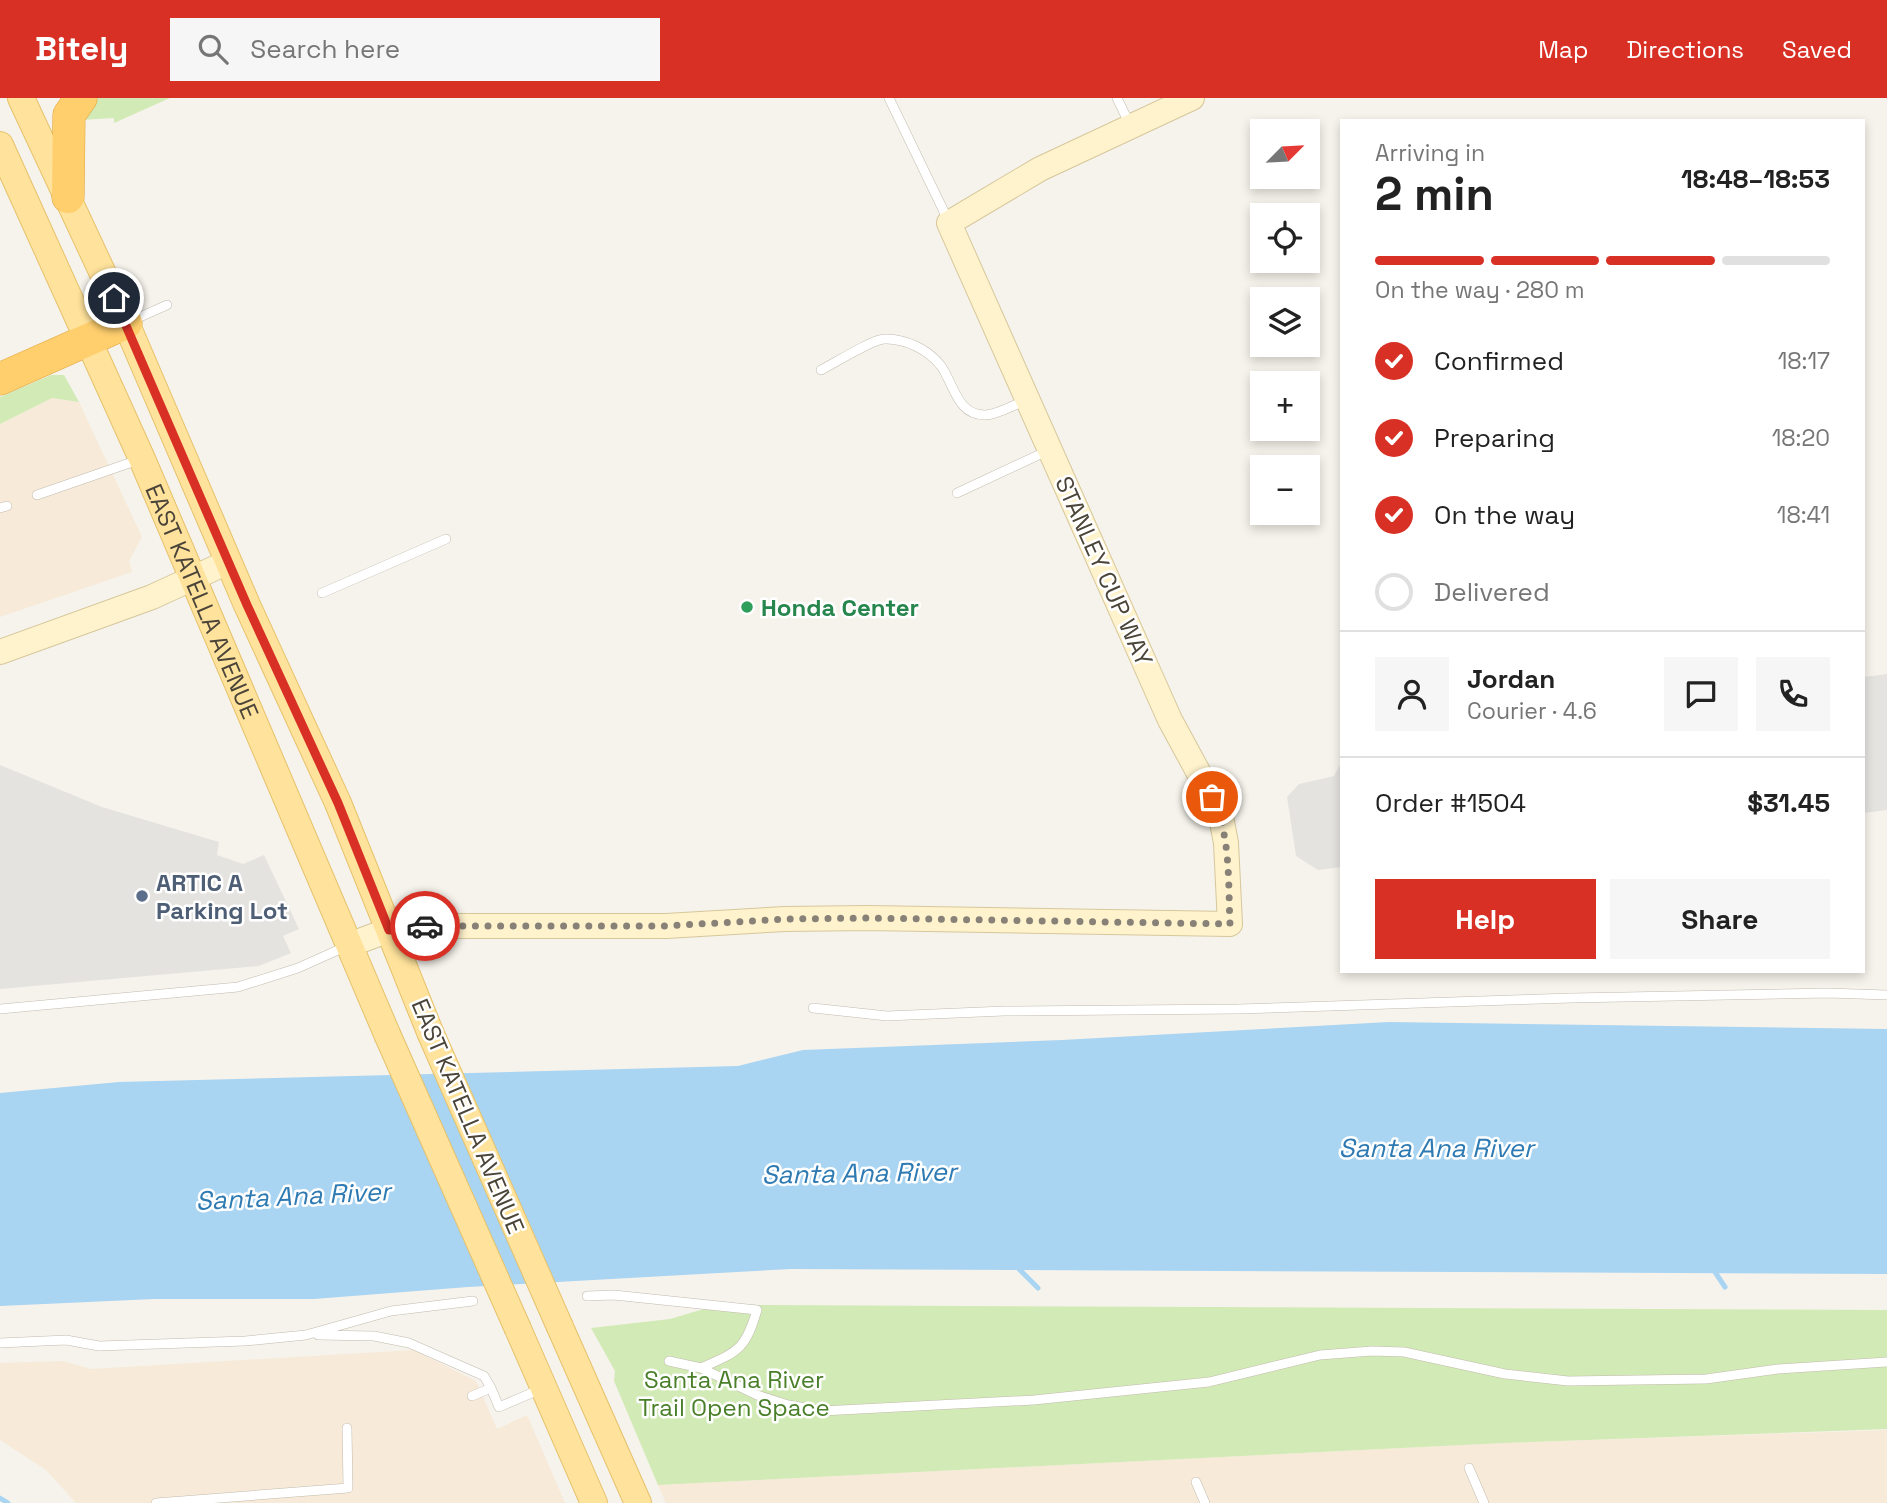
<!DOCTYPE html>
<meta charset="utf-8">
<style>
:root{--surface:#fff;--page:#f6f6f6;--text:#222;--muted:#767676;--line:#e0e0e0;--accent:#d93025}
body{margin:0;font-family:"Space Grotesk",sans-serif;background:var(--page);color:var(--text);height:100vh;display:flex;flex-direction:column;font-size:26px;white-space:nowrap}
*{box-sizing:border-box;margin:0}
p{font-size:23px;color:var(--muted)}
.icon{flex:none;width:38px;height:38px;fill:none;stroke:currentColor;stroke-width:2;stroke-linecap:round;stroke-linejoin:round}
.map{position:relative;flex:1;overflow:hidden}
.drawer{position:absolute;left:1340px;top:21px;width:525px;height:854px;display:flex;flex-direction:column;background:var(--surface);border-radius:0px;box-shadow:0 4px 10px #0003}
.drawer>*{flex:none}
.needle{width:46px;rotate:66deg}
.controls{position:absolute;left:1250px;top:21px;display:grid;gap:14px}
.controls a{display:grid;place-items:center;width:70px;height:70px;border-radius:0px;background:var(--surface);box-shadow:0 4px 10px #0003;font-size:35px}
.pin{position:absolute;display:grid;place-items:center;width:60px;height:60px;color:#fff;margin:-30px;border:4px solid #fff;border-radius:50%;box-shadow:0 2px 7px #0007}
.courier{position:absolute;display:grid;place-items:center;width:70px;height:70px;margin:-35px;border:5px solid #d93025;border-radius:50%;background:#fff;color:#222;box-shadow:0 2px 9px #0007}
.summary em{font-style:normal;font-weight:700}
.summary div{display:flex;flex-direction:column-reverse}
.summary{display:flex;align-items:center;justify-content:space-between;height:119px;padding:0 35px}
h1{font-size:46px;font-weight:700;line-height:52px}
.bar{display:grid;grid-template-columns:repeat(4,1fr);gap:10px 7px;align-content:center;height:84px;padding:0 35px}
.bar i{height:9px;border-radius:5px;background:var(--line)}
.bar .on{background:var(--accent)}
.bar p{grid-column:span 4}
.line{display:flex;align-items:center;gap:18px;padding:0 35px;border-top:2px solid var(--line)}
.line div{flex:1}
.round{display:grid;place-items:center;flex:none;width:74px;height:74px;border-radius:0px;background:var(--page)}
ol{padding:0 35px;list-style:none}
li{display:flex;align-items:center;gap:21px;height:77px}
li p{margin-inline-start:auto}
li .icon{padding:7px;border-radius:50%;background:var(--accent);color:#fff;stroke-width:4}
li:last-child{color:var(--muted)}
li i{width:38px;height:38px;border:4px solid var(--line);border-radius:50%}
.primary-button{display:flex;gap:14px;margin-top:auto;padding:14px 35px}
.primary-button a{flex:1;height:80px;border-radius:0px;background:var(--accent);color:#fff;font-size:28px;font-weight:700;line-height:80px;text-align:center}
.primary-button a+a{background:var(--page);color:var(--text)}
header{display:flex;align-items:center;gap:42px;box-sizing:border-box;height:98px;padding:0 35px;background:var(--accent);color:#fff}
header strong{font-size:33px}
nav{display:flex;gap:38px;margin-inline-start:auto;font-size:24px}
.search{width:490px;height:63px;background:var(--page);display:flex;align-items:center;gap:18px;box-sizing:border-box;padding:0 24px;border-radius:0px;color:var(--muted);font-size:26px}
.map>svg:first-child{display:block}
.commercial{fill:#f7ead8}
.green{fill:#d2eab5}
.parking{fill:#e5e3e0}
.water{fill:#a9d4f2}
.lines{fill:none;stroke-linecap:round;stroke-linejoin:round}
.stream{stroke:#a9d4f2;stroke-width:5}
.lane-casing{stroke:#c2bbae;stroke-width:10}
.secondary-casing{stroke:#d6c79b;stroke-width:26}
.primary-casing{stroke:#e6c16a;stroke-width:28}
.highway-casing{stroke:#e0a43c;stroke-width:33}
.lane{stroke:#fff;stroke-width:9}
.secondary{stroke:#fff3cd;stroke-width:24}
.primary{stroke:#ffe39c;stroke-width:26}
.highway{stroke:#ffcf6e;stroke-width:32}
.primary-bridge-casing{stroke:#e6c16a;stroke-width:28;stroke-linecap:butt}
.primary-bridge{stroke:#ffe39c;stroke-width:26}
.done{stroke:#878178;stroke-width:7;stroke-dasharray:0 12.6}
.route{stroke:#d93025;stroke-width:9}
.leisure-dot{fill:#2e9e5b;stroke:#fff;stroke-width:2.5}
.service-dot{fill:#5c6f8a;stroke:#fff;stroke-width:2.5}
.labels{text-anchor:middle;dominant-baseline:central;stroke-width:5;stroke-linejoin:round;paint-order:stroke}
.street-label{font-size:24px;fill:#4b4439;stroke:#fff}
.leisure-label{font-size:24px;font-weight:bold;fill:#27864d;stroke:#fff;text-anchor:start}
.service-label{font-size:24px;font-weight:bold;fill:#4e5e75;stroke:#fff;text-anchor:start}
.park-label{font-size:24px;fill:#4a7f2a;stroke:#fff}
.water-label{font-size:26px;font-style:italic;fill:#2e7ab2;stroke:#fff}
</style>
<header>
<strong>Bitely</strong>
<div class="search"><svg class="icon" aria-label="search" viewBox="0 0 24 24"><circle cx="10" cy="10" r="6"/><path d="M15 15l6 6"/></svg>Search here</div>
<nav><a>Map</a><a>Directions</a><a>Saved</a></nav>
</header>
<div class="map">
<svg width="1887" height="1405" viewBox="0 0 1887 1405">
<rect width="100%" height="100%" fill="#f6f3ec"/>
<!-- commercial -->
<path class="commercial" d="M52 300 79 304 142 439 129 463 132 474 0 519V326Z
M414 1252 476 1283 497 1331 527 1317 565 1405H76L46 1372 0 1342V1265L63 1263 91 1271Z
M1887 1332V1405H666L658 1387 1503 1345Z"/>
<!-- green -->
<path class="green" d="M96 0H170L114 25V20L80 22Z
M51 277H64L79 304 52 300 0 326V299Z
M724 1205 758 1207 1887 1212V1331L1503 1345 658 1387 614 1283 615 1273 591 1230 670 1221Z"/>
<!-- parking -->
<path class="parking" d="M1887 576V712L1864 715V579Z
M1342 663V769L1318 772 1296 758 1287 699 1299 686 1334 678Z
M0 667 102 709 219 744 217 757 243 766 264 757 299 831 283 838 291 855 259 868 0 891Z"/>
<!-- water -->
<path class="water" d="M1389 924 1887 931V1176L791 1171 468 1189 314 1201H154L0 1208V995L119 984 738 968 803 952 1062 942Z"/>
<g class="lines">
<!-- stream -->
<path class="stream" d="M1017 1169 1038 1190
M1713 1171 1725 1189
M0 1400 8 1405"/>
<!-- lane casing -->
<g class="lane-casing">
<path id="lane" d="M889 0 949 124
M1117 0 1130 27
M131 223 167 207
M821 272C835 265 871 242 884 241 905 240 929 252 941 268 954 286 957 318 986 317 999 316 1015 306 1027 302
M957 395 1047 353
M37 397 141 361
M0 410 7 408
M322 495 446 441
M813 910 887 918 1004 913 1238 911 1572 900 1828 895 1887 897
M0 911 238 889 298 870 347 848
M587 1198 614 1197 757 1212C745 1252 739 1253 701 1270
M318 1237 374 1238 409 1245 484 1278 491 1290
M0 1245 66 1242 99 1248 245 1243 306 1237 391 1213 473 1203
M669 1263 701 1270 757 1297 788 1307 822 1313 1034 1302 1209 1284 1320 1257 1372 1253 1404 1254 1505 1276 1568 1283 1706 1281 1778 1271 1887 1264
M472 1298 491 1290 499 1309 541 1291
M1469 1370 1484 1405
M1196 1384 1205 1405
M156 1405 348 1390 347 1330"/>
</g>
<!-- secondary casing -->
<g class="secondary-casing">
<path id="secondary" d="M0 554 152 499 228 464
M349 847 389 832 426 828H666L784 821 868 820 1230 826 1226 745 1220 714 1170 622 949 125 1040 71 1192 0"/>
</g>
<!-- primary casing -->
<g class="primary-casing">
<g id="primary">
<path d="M21 0 126 225 247 507 338 705 430 934"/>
<path id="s1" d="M0 47 142 361 387 936"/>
<path d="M560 1229 638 1405"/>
<path d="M518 1231 594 1405"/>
</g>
</g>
<!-- highway casing -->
<g class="highway-casing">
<path id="highway" d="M68 99 69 17 81 0
M0 281 126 225"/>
</g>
<!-- lane -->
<use href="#lane" class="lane"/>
<!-- secondary -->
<use href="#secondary" class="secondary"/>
<!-- primary -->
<use href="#primary" class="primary"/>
<!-- highway -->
<use href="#highway" class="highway"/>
<!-- primary-bridge casing -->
<g class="primary-bridge-casing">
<path id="primary-bridge" d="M430 934 560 1229
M387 936 518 1231"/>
</g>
<!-- primary-bridge -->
<use href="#primary-bridge" class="primary-bridge"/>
</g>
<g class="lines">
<!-- done -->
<path class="done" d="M425 828H666L785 821 868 820 1230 826C1228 784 1231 737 1212 699"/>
<!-- route -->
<path class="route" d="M114 200 247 507 338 705 389 832 425 828"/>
</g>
<!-- markers -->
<circle class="leisure-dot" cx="747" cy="509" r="7"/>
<circle class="service-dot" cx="142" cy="798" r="7"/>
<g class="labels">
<!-- street labels -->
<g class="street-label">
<text transform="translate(1104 473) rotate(66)">STANLEY CUP WAY</text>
<text stroke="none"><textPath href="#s1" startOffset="499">EAST KATELLA AVENUE</textPath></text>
<text transform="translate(468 1018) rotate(67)">EAST KATELLA AVENUE</text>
</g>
<!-- leisure labels -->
<g class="leisure-label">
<text x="761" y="509">Honda Center</text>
</g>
<!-- service labels -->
<g class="service-label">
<text x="156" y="784">ARTIC A<tspan x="156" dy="28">Parking Lot</tspan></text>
</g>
<!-- park labels -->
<g class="park-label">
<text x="734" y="1281">Santa Ana River<tspan x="734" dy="28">Trail Open Space</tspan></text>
</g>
<!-- water labels -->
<g class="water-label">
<text x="1436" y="1050">Santa Ana River</text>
<text transform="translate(859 1075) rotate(-1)">Santa Ana River</text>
<text transform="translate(293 1098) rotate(-3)">Santa Ana River</text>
</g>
</g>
</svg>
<div class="controls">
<a><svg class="needle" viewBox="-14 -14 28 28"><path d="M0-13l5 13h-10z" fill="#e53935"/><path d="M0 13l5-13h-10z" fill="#767676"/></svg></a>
<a><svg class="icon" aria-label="locate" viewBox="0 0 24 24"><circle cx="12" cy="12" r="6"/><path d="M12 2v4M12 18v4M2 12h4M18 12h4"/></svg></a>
<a><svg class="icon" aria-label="layers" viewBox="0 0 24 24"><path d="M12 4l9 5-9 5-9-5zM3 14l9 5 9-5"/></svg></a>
<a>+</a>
<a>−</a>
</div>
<div class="pin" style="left:1212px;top:699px;background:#ea580c"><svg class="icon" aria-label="bag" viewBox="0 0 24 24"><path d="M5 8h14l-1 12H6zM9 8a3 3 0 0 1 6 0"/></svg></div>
<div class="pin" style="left:114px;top:200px;background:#1f2937"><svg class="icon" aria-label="home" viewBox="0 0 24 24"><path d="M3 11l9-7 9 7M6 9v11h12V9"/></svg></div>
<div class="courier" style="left:425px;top:828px"><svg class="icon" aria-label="car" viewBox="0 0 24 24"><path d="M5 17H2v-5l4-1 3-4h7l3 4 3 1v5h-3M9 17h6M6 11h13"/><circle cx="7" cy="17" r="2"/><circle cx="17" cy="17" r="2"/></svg></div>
<section class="drawer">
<div class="summary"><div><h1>2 min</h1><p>Arriving in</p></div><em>18:48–18:53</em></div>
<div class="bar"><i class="on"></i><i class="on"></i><i class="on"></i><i></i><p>On the way · 280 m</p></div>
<ol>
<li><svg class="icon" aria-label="check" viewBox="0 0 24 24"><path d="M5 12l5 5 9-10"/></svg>Confirmed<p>18:17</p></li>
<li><svg class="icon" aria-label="check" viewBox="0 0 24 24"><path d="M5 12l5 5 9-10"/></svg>Preparing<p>18:20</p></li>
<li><svg class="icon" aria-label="check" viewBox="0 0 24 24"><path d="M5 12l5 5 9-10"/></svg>On the way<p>18:41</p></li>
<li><i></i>Delivered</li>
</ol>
<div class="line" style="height:126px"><a class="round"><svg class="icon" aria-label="person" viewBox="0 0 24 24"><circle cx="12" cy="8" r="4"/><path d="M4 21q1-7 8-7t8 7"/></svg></a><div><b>Jordan</b><p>Courier · 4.6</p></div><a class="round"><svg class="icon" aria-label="chat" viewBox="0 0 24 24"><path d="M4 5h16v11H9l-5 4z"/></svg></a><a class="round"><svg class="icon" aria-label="phone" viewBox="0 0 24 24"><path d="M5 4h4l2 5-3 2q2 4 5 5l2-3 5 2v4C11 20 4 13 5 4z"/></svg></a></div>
<div class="line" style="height:91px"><div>Order #1504</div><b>$31.45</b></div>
<div class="primary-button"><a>Help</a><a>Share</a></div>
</section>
</div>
